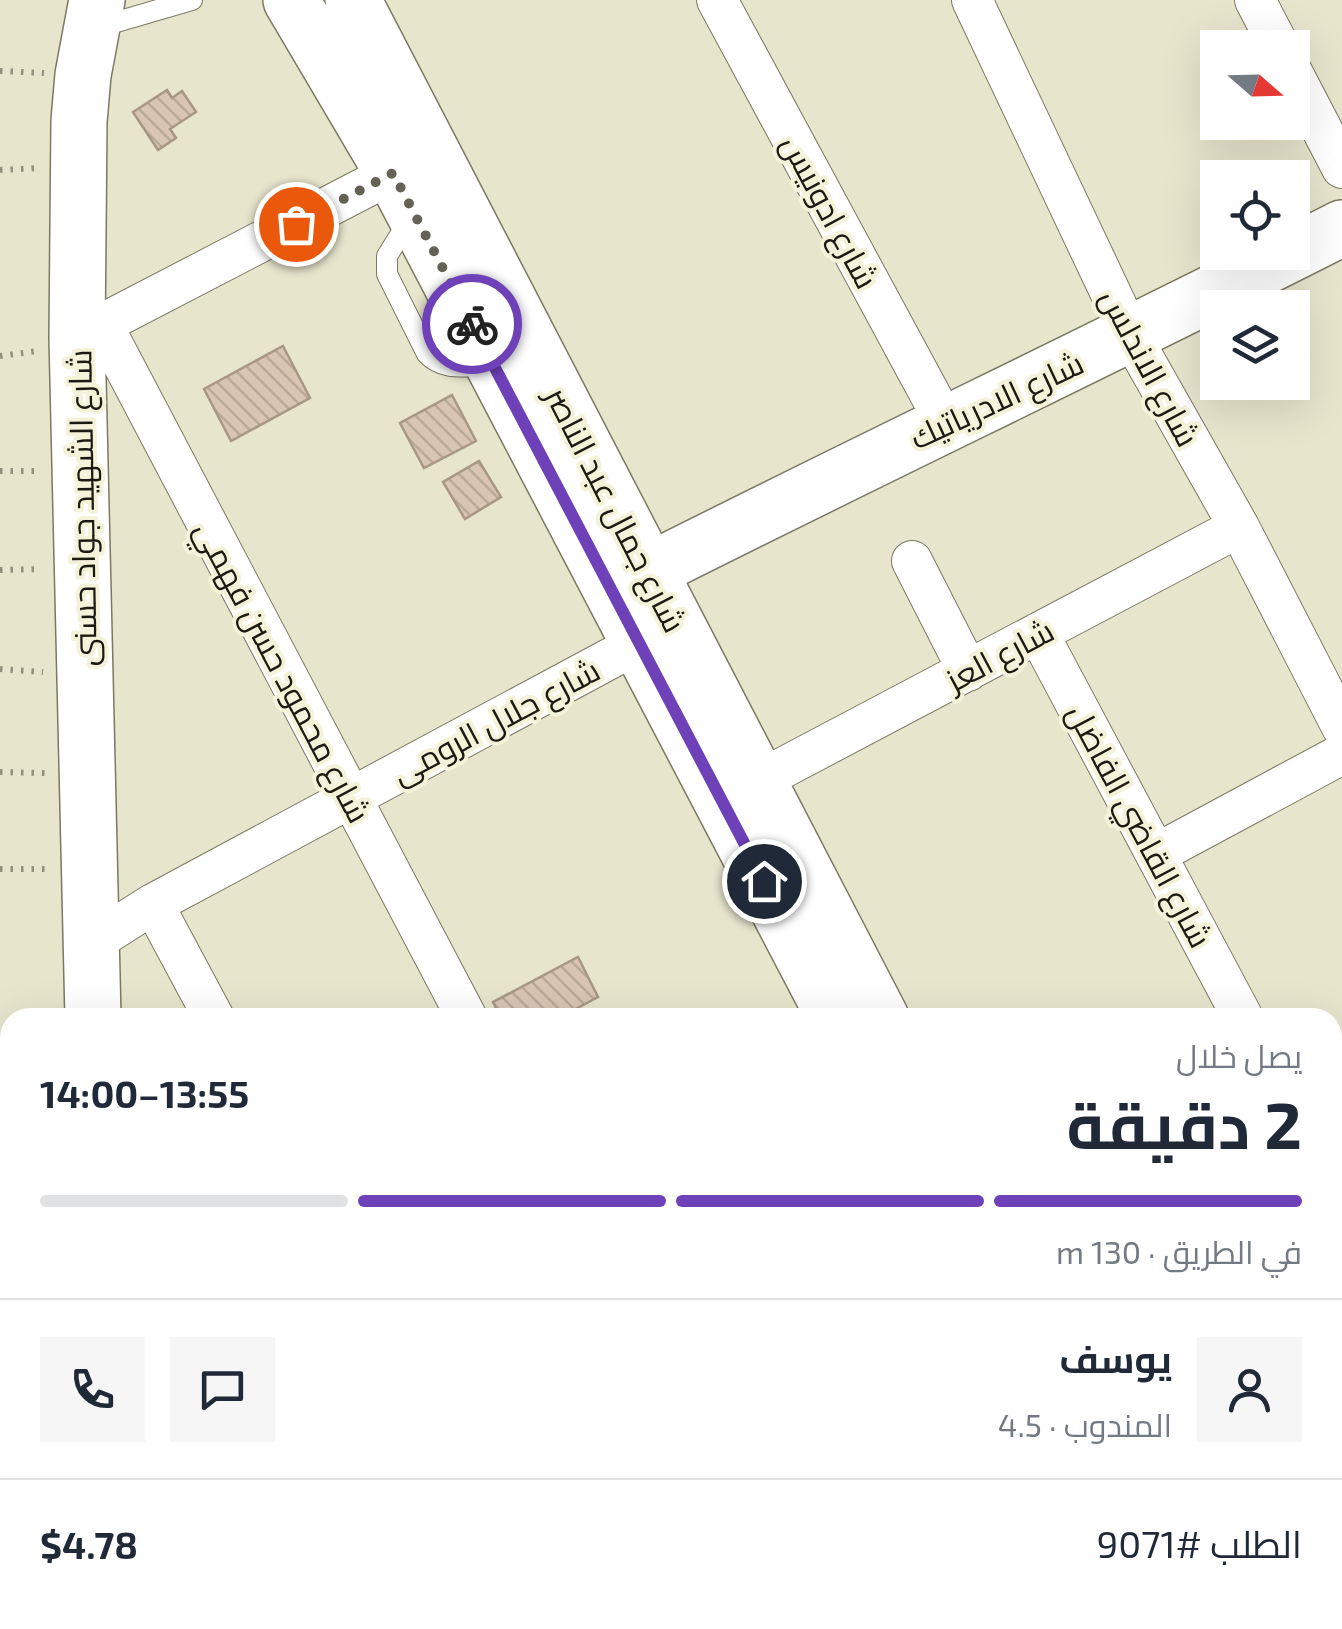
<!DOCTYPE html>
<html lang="ar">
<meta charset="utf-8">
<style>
:root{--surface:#fff;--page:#f6f6f7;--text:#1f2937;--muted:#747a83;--line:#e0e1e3;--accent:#6f41b9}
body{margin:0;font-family:"Exo 2",Cairo,sans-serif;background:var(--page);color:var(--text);direction:rtl;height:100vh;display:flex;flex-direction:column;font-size:38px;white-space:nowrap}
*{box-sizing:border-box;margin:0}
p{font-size:32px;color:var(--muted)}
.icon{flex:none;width:55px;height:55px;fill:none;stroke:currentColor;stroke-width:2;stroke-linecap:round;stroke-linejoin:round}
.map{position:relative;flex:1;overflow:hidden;direction:ltr}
.sheet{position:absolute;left:0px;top:1008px;width:1342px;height:622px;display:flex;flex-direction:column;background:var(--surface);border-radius:30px 30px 0 0;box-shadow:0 10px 40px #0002;direction:rtl}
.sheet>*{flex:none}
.needle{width:65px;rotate:110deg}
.buttons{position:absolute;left:1200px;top:30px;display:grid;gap:20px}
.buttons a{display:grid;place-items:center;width:110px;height:110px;border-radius:0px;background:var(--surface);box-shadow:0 10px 40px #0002;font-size:50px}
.pin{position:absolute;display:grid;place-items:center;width:85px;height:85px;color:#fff;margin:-42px;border:5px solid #fff;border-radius:50%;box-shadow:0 2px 10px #0007}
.courier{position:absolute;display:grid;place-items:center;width:100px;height:100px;margin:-50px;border:8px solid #6f41b9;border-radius:50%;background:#fff;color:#222;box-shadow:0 2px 12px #0007}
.head em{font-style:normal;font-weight:700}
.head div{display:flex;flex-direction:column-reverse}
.head{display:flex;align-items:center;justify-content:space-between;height:170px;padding:0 40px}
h1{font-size:65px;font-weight:700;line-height:75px}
.bar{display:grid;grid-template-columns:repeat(4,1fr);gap:15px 10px;align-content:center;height:120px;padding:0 40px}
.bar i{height:12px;border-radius:8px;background:var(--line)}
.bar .active{background:var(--accent)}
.bar p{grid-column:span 4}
.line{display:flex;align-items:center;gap:25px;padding:0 40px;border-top:2px solid var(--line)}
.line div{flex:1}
.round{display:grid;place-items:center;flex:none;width:105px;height:105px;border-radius:0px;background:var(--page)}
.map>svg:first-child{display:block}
.building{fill:url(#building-back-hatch);stroke:#a89785;stroke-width:2.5}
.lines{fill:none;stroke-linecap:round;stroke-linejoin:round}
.lane-casing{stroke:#7b7963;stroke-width:22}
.street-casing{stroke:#7b7963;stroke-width:42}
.secondary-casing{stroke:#7b7963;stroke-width:58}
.primary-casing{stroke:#7b7963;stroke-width:58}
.path{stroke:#918f7d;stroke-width:6;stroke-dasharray:2.5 8;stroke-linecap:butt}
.lane{stroke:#fff;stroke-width:20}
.street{stroke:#fff;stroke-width:40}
.secondary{stroke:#fff;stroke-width:55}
.primary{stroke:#fff;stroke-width:55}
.done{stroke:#636254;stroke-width:10;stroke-dasharray:0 18}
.route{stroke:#6f41b9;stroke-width:12}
.labels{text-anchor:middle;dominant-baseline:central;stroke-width:8;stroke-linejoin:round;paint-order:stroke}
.street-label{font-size:32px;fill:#1c1b13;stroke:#f4f2d9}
</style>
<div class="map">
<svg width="1342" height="1629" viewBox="0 0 1342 1629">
<defs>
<pattern id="building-back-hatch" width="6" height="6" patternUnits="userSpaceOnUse" patternTransform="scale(2.5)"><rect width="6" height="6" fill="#d8c6b3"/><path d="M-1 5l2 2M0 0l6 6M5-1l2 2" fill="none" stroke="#b9aa99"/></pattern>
</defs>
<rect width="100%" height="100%" fill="#e7e5cc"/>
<!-- building -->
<path class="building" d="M167 90 172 98 182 91 196 112 170 129 176 138 158 150 133 112Z
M283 346 310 398 231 441 204 389Z
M452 395 476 441 424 468 400 423Z
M479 461 501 497 465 519 443 482Z
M578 957 598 997 559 1018H501L493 1002Z
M1342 1556V1629H1289L1283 1624 1285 1620H1332V1561Z
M1063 1620H1106L1112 1629H1048Z"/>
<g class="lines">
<!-- lane casing -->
<g class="lane-casing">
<path id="lane" d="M96 28 192 0
M410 219 387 256V274L427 354C443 371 465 366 487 366"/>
</g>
<!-- street casing -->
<g class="street-casing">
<path id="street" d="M717 0 945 422
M972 0 1131 336 1239 527 1342 727
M1255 0 1280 48
M1292 72 1342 168
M102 324 467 1018
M81 335 393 173
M912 561 968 671
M1038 633 1243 1018
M758 781 1239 527
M1156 854 1342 754
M153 904 214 1018
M90 944 153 904 639 643
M1332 1166 1342 1161
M1332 1540 1342 1535
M162 1620 174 1629
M328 1620 332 1629
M785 1620 790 1629
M491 1629 507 1620
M1029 1629 1046 1620"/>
</g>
<!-- secondary casing -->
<g class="secondary-casing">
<path id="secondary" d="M649 571C879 455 1112 345 1342 228"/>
</g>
<!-- primary casing -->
<g class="primary-casing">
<path id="primary" d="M291 0 393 173 835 1018
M353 0 881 1018
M93 1018 77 337 79 121 83 75 97 0
M0 1126 10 1411
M0 1603 10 1581
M1150 1620 1155 1629
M1197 1620 1202 1629
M94 1629 99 1620"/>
</g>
<!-- path -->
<path class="path" d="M0 71 44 73
M0 170 38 168
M0 356 38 351
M0 471H38
M0 570 41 569
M0 669 43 672
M0 772 45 773
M0 869H47"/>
<!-- lane -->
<use href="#lane" class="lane"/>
<!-- street -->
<use href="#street" class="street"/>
<!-- secondary -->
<use href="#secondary" class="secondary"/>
<!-- primary -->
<use href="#primary" class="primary"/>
</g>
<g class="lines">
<!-- done -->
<path class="done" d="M296 224 393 173 472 324"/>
<!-- route -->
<path class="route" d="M472 324 764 881"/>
</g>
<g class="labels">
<!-- street labels -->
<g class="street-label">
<text transform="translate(831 211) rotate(62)">شارع ادونيس</text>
<text transform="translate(1151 367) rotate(62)">شارع الاندلس</text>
<text transform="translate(996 399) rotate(-25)">شارع الادرياتيك</text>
<text transform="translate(81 508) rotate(-91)">شارع الشهيد جواد حسنى</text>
<text transform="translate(617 509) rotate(63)">شارع جمال عبد الناصر</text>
<text transform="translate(999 654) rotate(-28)">شارع العز</text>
<text transform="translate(284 671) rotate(62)">شارع محمود حسن فهمي</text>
<text transform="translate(495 720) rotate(-28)">شارع جلال الرومى</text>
<text transform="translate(1141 825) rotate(62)">شارع القاضي الفاضل</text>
</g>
</g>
</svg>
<div class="buttons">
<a><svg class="needle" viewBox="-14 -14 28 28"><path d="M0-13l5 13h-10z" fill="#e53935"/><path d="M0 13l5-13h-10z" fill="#747a83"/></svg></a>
<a><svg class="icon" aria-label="locate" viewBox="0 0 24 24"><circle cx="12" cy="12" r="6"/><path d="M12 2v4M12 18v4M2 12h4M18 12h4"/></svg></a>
<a><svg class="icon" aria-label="layers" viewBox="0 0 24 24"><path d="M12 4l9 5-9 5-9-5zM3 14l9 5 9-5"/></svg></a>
</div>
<div class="pin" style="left:296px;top:224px;background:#ea580c"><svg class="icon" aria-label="bag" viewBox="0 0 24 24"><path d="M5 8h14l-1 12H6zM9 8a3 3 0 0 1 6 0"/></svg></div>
<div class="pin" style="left:764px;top:881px;background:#1f2937"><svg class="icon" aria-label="home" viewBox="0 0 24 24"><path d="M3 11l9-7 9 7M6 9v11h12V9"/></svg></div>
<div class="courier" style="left:472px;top:324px"><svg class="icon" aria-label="bike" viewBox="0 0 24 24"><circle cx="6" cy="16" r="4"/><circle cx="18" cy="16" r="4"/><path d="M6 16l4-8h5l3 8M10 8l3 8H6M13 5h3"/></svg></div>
<section class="sheet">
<div class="head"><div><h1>2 دقيقة</h1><p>يصل خلال</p></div><em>13:55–14:00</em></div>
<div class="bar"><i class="active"></i><i class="active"></i><i class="active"></i><i></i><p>في الطريق · 130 m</p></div>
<div class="line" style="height:180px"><a class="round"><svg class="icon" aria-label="person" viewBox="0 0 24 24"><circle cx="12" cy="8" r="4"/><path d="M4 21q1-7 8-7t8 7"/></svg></a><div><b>يوسف</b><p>المندوب · 4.5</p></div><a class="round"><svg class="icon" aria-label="chat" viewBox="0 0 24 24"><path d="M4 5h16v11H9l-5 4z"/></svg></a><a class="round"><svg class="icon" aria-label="phone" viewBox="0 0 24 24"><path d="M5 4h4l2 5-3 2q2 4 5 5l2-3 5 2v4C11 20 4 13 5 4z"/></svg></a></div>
<div class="line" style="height:130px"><div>الطلب #9071</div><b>$4.78</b></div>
</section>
</div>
